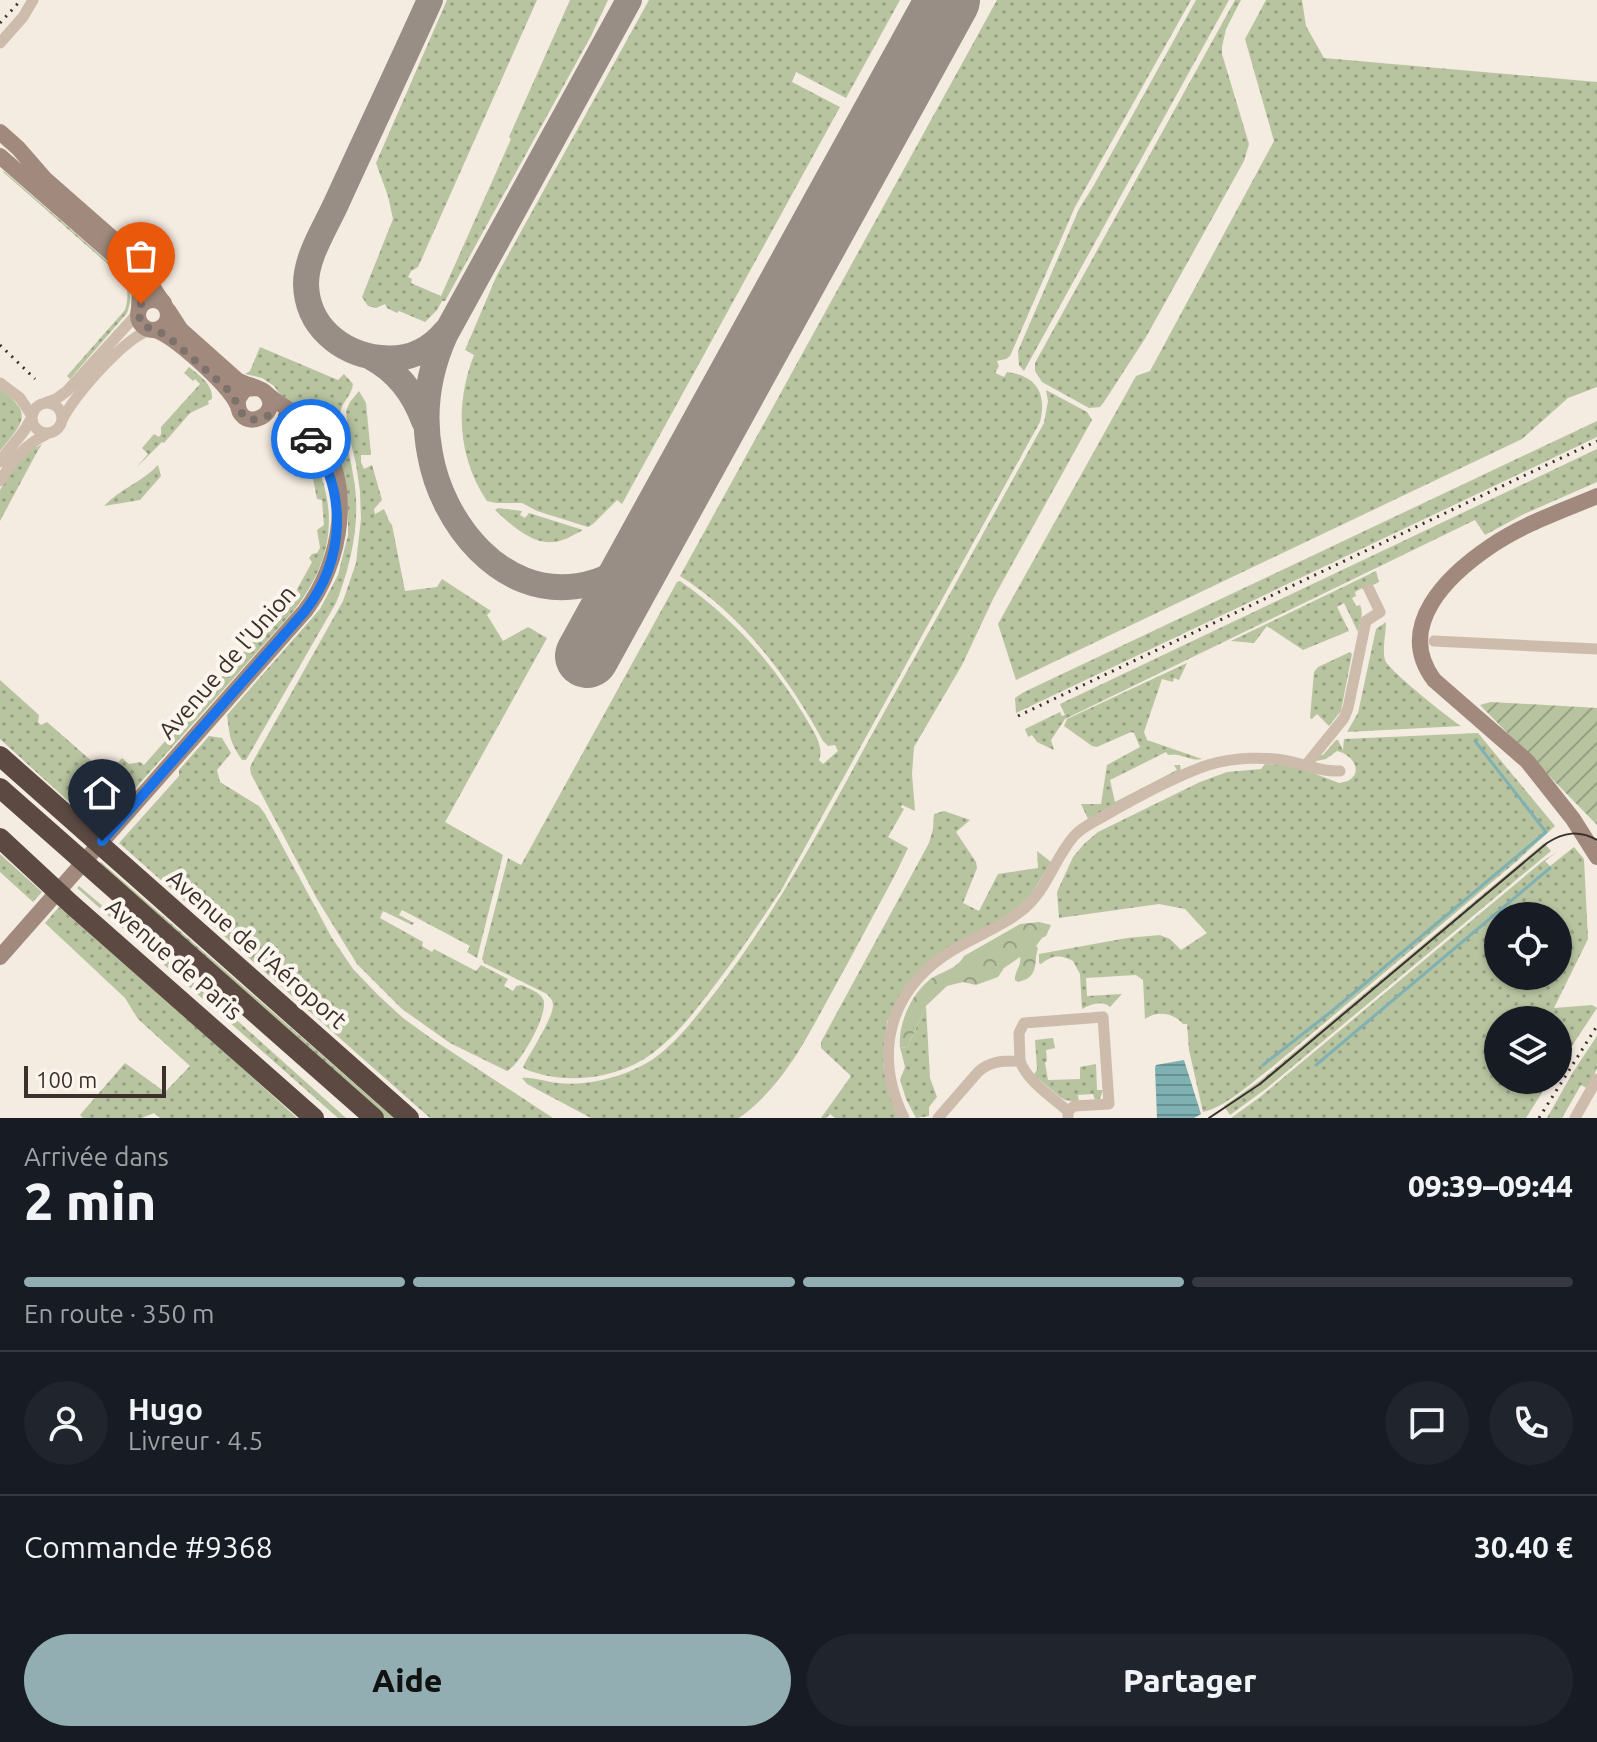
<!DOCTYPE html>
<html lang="fr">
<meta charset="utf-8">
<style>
:root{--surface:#171b24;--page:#20242c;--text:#f1f3f6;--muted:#9ea1a6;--line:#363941;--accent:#92aeb2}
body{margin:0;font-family:Ubuntu,sans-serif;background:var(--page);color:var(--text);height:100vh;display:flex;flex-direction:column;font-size:30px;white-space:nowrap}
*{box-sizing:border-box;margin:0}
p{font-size:26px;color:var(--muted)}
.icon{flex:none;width:44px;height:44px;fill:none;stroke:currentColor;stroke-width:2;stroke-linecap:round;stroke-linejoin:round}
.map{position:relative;height:1118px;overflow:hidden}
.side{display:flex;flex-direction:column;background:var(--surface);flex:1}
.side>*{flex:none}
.controls{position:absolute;left:1484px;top:902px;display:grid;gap:16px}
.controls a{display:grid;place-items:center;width:88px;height:88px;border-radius:50%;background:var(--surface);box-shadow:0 2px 6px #0004;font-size:40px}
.scale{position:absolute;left:24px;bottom:20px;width:142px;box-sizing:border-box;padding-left:8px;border:4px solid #3b302b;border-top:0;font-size:22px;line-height:28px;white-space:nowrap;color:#3b302b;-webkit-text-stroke:6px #fbf5ee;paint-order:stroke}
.pin{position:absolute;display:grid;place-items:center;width:68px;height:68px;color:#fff;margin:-82px -34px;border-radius:50% 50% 50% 0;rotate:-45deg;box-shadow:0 0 8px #0007}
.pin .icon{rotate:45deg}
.courier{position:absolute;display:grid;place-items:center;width:80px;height:80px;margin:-40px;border:6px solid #1a73e8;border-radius:50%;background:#fff;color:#222;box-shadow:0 2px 10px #0007}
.head em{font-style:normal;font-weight:800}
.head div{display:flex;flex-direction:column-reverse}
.head{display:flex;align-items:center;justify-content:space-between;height:136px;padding:0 24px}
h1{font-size:52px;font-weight:800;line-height:60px}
.bar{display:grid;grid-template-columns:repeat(4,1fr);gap:12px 8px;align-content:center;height:96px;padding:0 24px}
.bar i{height:10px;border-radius:6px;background:var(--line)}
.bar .on{background:var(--accent)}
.bar p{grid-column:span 4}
.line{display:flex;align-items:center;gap:20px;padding:0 24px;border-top:2px solid var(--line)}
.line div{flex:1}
.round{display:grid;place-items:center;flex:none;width:84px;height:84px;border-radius:42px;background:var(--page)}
.button{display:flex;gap:16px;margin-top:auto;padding:16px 24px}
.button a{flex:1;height:92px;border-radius:48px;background:var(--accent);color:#111;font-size:32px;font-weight:800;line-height:92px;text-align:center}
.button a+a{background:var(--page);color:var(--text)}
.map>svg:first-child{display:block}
.grass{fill:url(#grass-dots);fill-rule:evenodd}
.forest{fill:url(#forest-crowns)}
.garden{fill:url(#garden-furrows)}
.water{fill:url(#water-rules)}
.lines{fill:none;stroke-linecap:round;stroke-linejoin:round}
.stream{stroke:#7fb0b2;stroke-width:3}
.taxiway{stroke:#988e86;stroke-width:26}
.runway{stroke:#988e86;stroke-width:64}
.street{stroke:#cdbbac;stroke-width:11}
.secondary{stroke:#a18a7d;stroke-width:16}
.highway{stroke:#5c4a42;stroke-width:20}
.tram{stroke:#3b302b;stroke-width:2}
.rail{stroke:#3b302b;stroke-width:3;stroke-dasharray:2 6;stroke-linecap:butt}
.done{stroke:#7c716b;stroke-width:8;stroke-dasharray:0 14.4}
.route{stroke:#1a73e8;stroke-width:10}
.labels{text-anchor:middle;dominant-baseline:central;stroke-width:8;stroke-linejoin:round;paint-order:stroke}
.street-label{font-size:24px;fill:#3b302b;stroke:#fbf5ee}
</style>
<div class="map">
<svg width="1597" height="1118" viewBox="0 0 1597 1118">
<defs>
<pattern id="grass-dots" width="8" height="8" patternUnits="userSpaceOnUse" patternTransform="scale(2)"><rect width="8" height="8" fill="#b8c4a0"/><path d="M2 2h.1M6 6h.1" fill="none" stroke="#97a083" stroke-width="1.8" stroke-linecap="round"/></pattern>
<pattern id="forest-crowns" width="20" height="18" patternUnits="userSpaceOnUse" patternTransform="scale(2)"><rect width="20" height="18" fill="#b8c4a0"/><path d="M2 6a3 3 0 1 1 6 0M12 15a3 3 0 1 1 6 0" fill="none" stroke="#97a083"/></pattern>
<pattern id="garden-furrows" width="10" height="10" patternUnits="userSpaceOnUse" patternTransform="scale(2)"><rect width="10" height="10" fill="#b8c4a0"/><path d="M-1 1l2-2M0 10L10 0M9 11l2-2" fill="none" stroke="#97a083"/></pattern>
<pattern id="water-rules" width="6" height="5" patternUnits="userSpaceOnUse" patternTransform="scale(2)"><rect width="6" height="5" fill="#7fb0b2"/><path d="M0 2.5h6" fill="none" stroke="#699091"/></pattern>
</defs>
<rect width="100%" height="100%" fill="#f4ebe1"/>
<!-- grass -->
<path class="grass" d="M447 0H537L418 267 411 271 408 277 412 279 411 283 441 296 511 139 509 137 570 0H608L591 36 445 301H442L437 310 425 322 399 311 397 313 387 308 385 304 376 308 368 306 362 297 393 219 388 196 376 163Z
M649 0H900L846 98 796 72 792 82 840 107 622 504 617 500 593 524 588 527 537 511 522 503H496L487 501C457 456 455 404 474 355L465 350 497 275Z
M997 0H1191L1075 207 1010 356 1006 359 997 361 999 366 995 373 1004 377 1007 372C1037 376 1047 394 1040 422L782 889C760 922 739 954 715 985 697 1009 678 1034 653 1053 618 1079 566 1086 525 1069L523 1067 525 1063C531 1052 553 1017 553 1006 553 1000 551 999 547 994L484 963 482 959 508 858 521 865 677 582 680 581C732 617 772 662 804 715 811 728 825 745 819 760L823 764 838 751 835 745 828 746 823 741C788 677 743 616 680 576Z
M1196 0H1229L1024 371 1019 365 1018 351 1079 209 1094 185Z
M1235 0H1241L1226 29 1222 47V54L1249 144 1244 161 1146 337 1104 402 1100 407 1089 408 1042 382 1035 371V363Z
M1266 0H1302L1306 26 1324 58 1597 82V387L1568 398 1522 439 1016 680 998 624 1136 376 1150 371 1274 141 1245 39Z
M2 171 5 172 123 275C132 286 132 300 127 313L70 379 67 376 125 310C129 297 129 285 119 274Z
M260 347 338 380 344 374 353 384C352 396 341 402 340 414 345 438 352 463 355 487 360 525 350 568 336 603L246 760H242C229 740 230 737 227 715L320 609 338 575 348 535V501L344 473 334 443 324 423 282 397 274 386 262 378 245 374 250 371Z
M189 367C200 376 213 384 212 399L208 401 209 404 190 413 164 443 162 442 136 468 148 454 142 448 154 434 159 437 161 434V427L200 384 195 379 193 381 184 373Z
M0 390C37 414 20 425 0 451Z
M1046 390 1087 412 1092 420 994 597 962 665 914 747 912 774 915 811 902 805 901 807 904 809 888 837 908 848 895 875C874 914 854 952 833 990 807 1037 784 1086 739 1118H591L527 1084 522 1078C534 1077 545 1082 558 1083 588 1086 619 1078 645 1064 675 1047 696 1016 717 990 777 911 823 824 871 736 929 632 986 528 1044 423L1048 401Z
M359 391 366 403 371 455H361V462L364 469 372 465 382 500 374 509 375 514 384 509 389 521 392 525 405 591 437 587 442 579 491 611 487 615 503 641 528 627 547 638 445 822 503 855 477 958 467 952 470 946 402 910 399 915 414 923 412 925 383 911 380 918 423 942 422 946 432 952 434 949 476 971 481 965 508 979 504 986 513 991 516 986 522 985C529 989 540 992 543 999 550 1012 520 1065 507 1071L450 1043 402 1009 357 964 317 899 251 774 250 768 252 763 343 601 356 563 361 519 360 491 356 464 348 431 346 411 350 402Z
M1597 421V437L1016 713 1015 698 1024 692Z
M282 424 300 437 308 448 306 449 311 458 313 457C341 514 331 566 291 614L99 829 0 739V680L39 715 38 722 41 725 47 722 102 770 98 775 101 778 107 775 122 758 129 764 140 762 144 765 294 595 312 562 309 558 312 554 317 553 320 548 317 530 324 525 322 500 317 499C310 463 310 452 282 426Z
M42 444 37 452 0 521V490C9 473 21 460 34 446L37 447Z
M1597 449V482L1524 514 1485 535 1475 520 1065 719 1051 740 1054 750 1037 742 1032 735 1028 737 1025 729 1060 712 1062 716 1065 715 1060 704Z
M158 465 161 476 140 500 104 506C120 489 142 482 158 465Z
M498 508 522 511 520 515 525 518 529 513 583 530C573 535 563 542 552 542 531 544 509 523 495 510Z
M1376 571 1379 582 1363 590 1362 588 1355 592 1356 596 1352 598 1356 606 1360 605C1364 614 1360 622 1358 632L1344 603 1337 607 1349 631 1303 650 1267 626 1254 643 1231 641Z
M1386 622C1386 633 1382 649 1385 660 1388 670 1449 718 1461 726L1347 732 1358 713 1376 629Z
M1350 652 1352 654 1341 711 1329 726 1317 714 1312 719 1310 718 1314 672 1318 667Z
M1187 663 1179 680 1174 678 1173 682 1162 679 1144 732 1147 740 1202 759C1191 762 1180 752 1168 755L1166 752 1110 780 1115 802 1177 770 1174 765H1180L1181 771 1088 819 1081 804H1101L1107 765 1140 747 1134 733 1131 732 1097 747 1092 746 1064 726 1067 719Z
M1478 733 1555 826 1517 861 1271 1068C1252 1082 1226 1107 1203 1112L1189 1050 1187 1024H1183C1174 1013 1157 1010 1145 1019L1143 980 1136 975 1086 978 1087 996 1122 994 1110 1007C1102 1000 1091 1004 1082 1009L1080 974 1073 961C1060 954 1052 955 1041 964L1039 963V954L1127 938 1160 935 1170 939 1181 950 1207 933 1185 909 1159 904 1059 918 1057 892 1073 857 1085 843 1098 832 1200 782 1227 772 1261 769 1265 764 1292 765 1339 783C1365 780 1358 756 1337 751L1326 759 1316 761 1317 755H1323L1336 740H1338L1343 750 1344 739Z
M209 736 222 738 231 753 217 770 220 782 259 806 265 814 332 938 353 969 378 995 403 1018 432 1039 553 1118H430L119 843 179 776V770Z
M944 811 970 820 956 832 976 862 977 868 963 903 979 911 998 874 1038 868 1037 851 1051 862 1031 895 1006 918 946 949 923 966 910 980 887 1022 883 1065 895 1111 899 1118H835L830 1114 826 1118H821L851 1076 821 1048V1042L929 843 933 829 934 814Z
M1544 843 1551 851 1267 1088 1230 1115 1224 1106 1261 1080Z
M1574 847 1584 859 1588 939 1554 1008 1592 1005 1597 1008 1558 1067V1020H1498V1080H1550L1526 1118H1231L1260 1097 1543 861 1557 852 1545 861 1550 866ZM1498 916H1558V976H1498Z
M0 854 42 892 33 902 0 872Z
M101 862 394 1118H382L97 866Z
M79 886 230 1014 346 1118H338L77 888Z
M59 907 228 1055 297 1118H160L154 1113 142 1118H83L80 1115 125 1063 165 1092 190 1066 138 1019 125 998 45 923Z
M926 1006 930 1078 937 1097 929 1107V1116L916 1118 906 1099 900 1080 905 1067 900 1047 907 1048Z
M1597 1036V1068L1588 1089 1581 1085 1562 1118H1547L1573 1072Z
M1053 1038 1055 1048 1046 1050 1047 1061 1045 1063 1048 1080 1080 1079V1067L1096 1064 1097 1090H1103L1100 1099 1095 1100 1093 1094 1078 1095 1079 1102 1065 1100 1060 1097 1034 1075 1037 1069 1035 1040Z"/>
<!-- forest -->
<path class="forest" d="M1039 922 1051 925 1046 936 1042 938 1036 946 1038 948C1033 964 1040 977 1018 982L1015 980C1014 972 1022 965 1020 957L1004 968 998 977 976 985 963 982 947 986 926 1006 907 1048 900 1047C898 1025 910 997 927 982 939 971 956 971 964 956L1020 924Z"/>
<!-- garden -->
<path class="garden" d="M1491 702 1597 708V825L1480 705Z"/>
<!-- water -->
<path class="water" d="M1184 1060 1201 1114 1194 1118H1157L1155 1068 1156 1065Z"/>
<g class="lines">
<!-- stream -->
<path class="stream" d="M1263 1065 1332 1011 1546 832 1475 741
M1316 1065 1550 868"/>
<!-- taxiway -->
<path class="taxiway" d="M430 0C399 69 367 136 336 204 325 228 306 257 306 284 307 326 340 353 380 358 406 361 429 351 445 332
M629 0 445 335C428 373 422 413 430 454 442 523 501 598 578 586 602 582 625 571 641 552 647 545 652 535 657 527
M371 357C397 371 414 393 424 421"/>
<!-- runway -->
<path class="runway" d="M587 656 948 0"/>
<!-- street -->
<path class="street" d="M0 43 23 17 33 0
M0 383 20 398 32 416C25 435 10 445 0 462
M32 418a15 15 0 1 1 30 0a15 15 0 1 1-30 0Z
M45 403 56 399 67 391 138 313
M62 420C75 395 124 338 150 330
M0 481C13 460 24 445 47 434
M1434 641 1597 649
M1306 765 1344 718 1348 708 1366 621 1380 612 1369 589
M1020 1061 1019 1033 1024 1023 1103 1017 1109 1104 1074 1106 1068 1111
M904 1118C872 1052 890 988 953 950 978 935 1004 926 1026 907 1048 887 1055 858 1074 836 1082 827 1094 822 1104 816 1137 797 1173 777 1208 765 1234 757 1267 756 1293 762 1310 766 1323 772 1340 771
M938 1118 978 1072C991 1060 1004 1061 1020 1061 1027 1081 1052 1097 1068 1111V1116
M1575 1118 1597 1079"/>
<!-- secondary -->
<path class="secondary" d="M0 132 18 148 45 179 135 258C147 272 152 290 164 303
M0 156 128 268 140 287 139 308
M138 315a15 15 0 1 1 30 0a15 15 0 1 1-30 0Z
M168 310 181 330 236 379C245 386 260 386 266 393 285 416 235 436 238 399L245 389 257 388
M155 330C175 336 228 385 237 404
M1597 496C1562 511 1523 524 1491 546 1448 575 1394 626 1434 680L1527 761 1573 819 1597 857
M0 957 305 611C342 563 356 481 315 431 301 414 281 407 266 393"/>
<!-- highway -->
<path class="highway" d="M0 756 409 1118
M0 788 374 1118
M0 838 71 904 314 1118"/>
<!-- tram -->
<path class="tram" d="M1209 1118 1260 1084 1547 843C1564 832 1579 830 1597 840"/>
<!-- rail -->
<path class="rail" d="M0 23 21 0
M0 345 35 379
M1018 716 1597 441
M1539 1118 1597 1026"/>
</g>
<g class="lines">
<!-- done -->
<path class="done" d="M141 304 138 313 142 325 166 335 206 370 227 389 235 400 239 410 246 418 252 420 270 415 282 416 296 424 311 439"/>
<!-- route -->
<path class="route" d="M102 841 305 611C345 559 348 494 311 439"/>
</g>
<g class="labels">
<!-- street labels -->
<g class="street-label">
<text transform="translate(227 662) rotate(-49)">Avenue de l'Union</text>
<text transform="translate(257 949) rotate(41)">Avenue de l'Aéroport</text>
<text transform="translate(174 959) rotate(41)">Avenue de Paris</text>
</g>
</g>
</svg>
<div class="controls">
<a><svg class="icon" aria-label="locate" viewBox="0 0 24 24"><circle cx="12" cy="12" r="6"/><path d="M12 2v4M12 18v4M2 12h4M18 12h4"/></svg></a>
<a><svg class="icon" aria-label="layers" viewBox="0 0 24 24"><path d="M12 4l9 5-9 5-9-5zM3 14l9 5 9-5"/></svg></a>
</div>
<div class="scale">100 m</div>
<div class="pin" style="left:141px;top:304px;background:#ea580c"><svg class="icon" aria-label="bag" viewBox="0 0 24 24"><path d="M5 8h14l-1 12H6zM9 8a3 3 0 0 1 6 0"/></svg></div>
<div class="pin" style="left:102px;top:841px;background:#1f2937"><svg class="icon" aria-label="home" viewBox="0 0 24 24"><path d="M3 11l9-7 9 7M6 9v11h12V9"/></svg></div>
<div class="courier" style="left:311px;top:439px"><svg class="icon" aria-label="car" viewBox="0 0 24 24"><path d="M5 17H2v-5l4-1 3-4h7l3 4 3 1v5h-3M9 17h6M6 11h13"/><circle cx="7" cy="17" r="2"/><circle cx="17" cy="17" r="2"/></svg></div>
</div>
<section class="side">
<div class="head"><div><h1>2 min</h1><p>Arrivée dans</p></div><em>09:39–09:44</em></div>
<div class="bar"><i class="on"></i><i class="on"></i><i class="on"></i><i></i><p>En route · 350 m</p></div>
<div class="line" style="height:144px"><a class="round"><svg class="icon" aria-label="person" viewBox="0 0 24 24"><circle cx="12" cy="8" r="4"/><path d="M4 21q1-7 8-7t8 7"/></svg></a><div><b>Hugo</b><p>Livreur · 4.5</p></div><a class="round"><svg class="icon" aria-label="chat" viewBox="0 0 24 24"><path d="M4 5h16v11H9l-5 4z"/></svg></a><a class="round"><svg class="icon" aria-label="phone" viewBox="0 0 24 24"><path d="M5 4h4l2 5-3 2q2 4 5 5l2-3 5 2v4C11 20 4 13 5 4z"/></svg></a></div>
<div class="line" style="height:104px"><div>Commande #9368</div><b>30.40 €</b></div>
<div class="button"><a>Aide</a><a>Partager</a></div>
</section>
